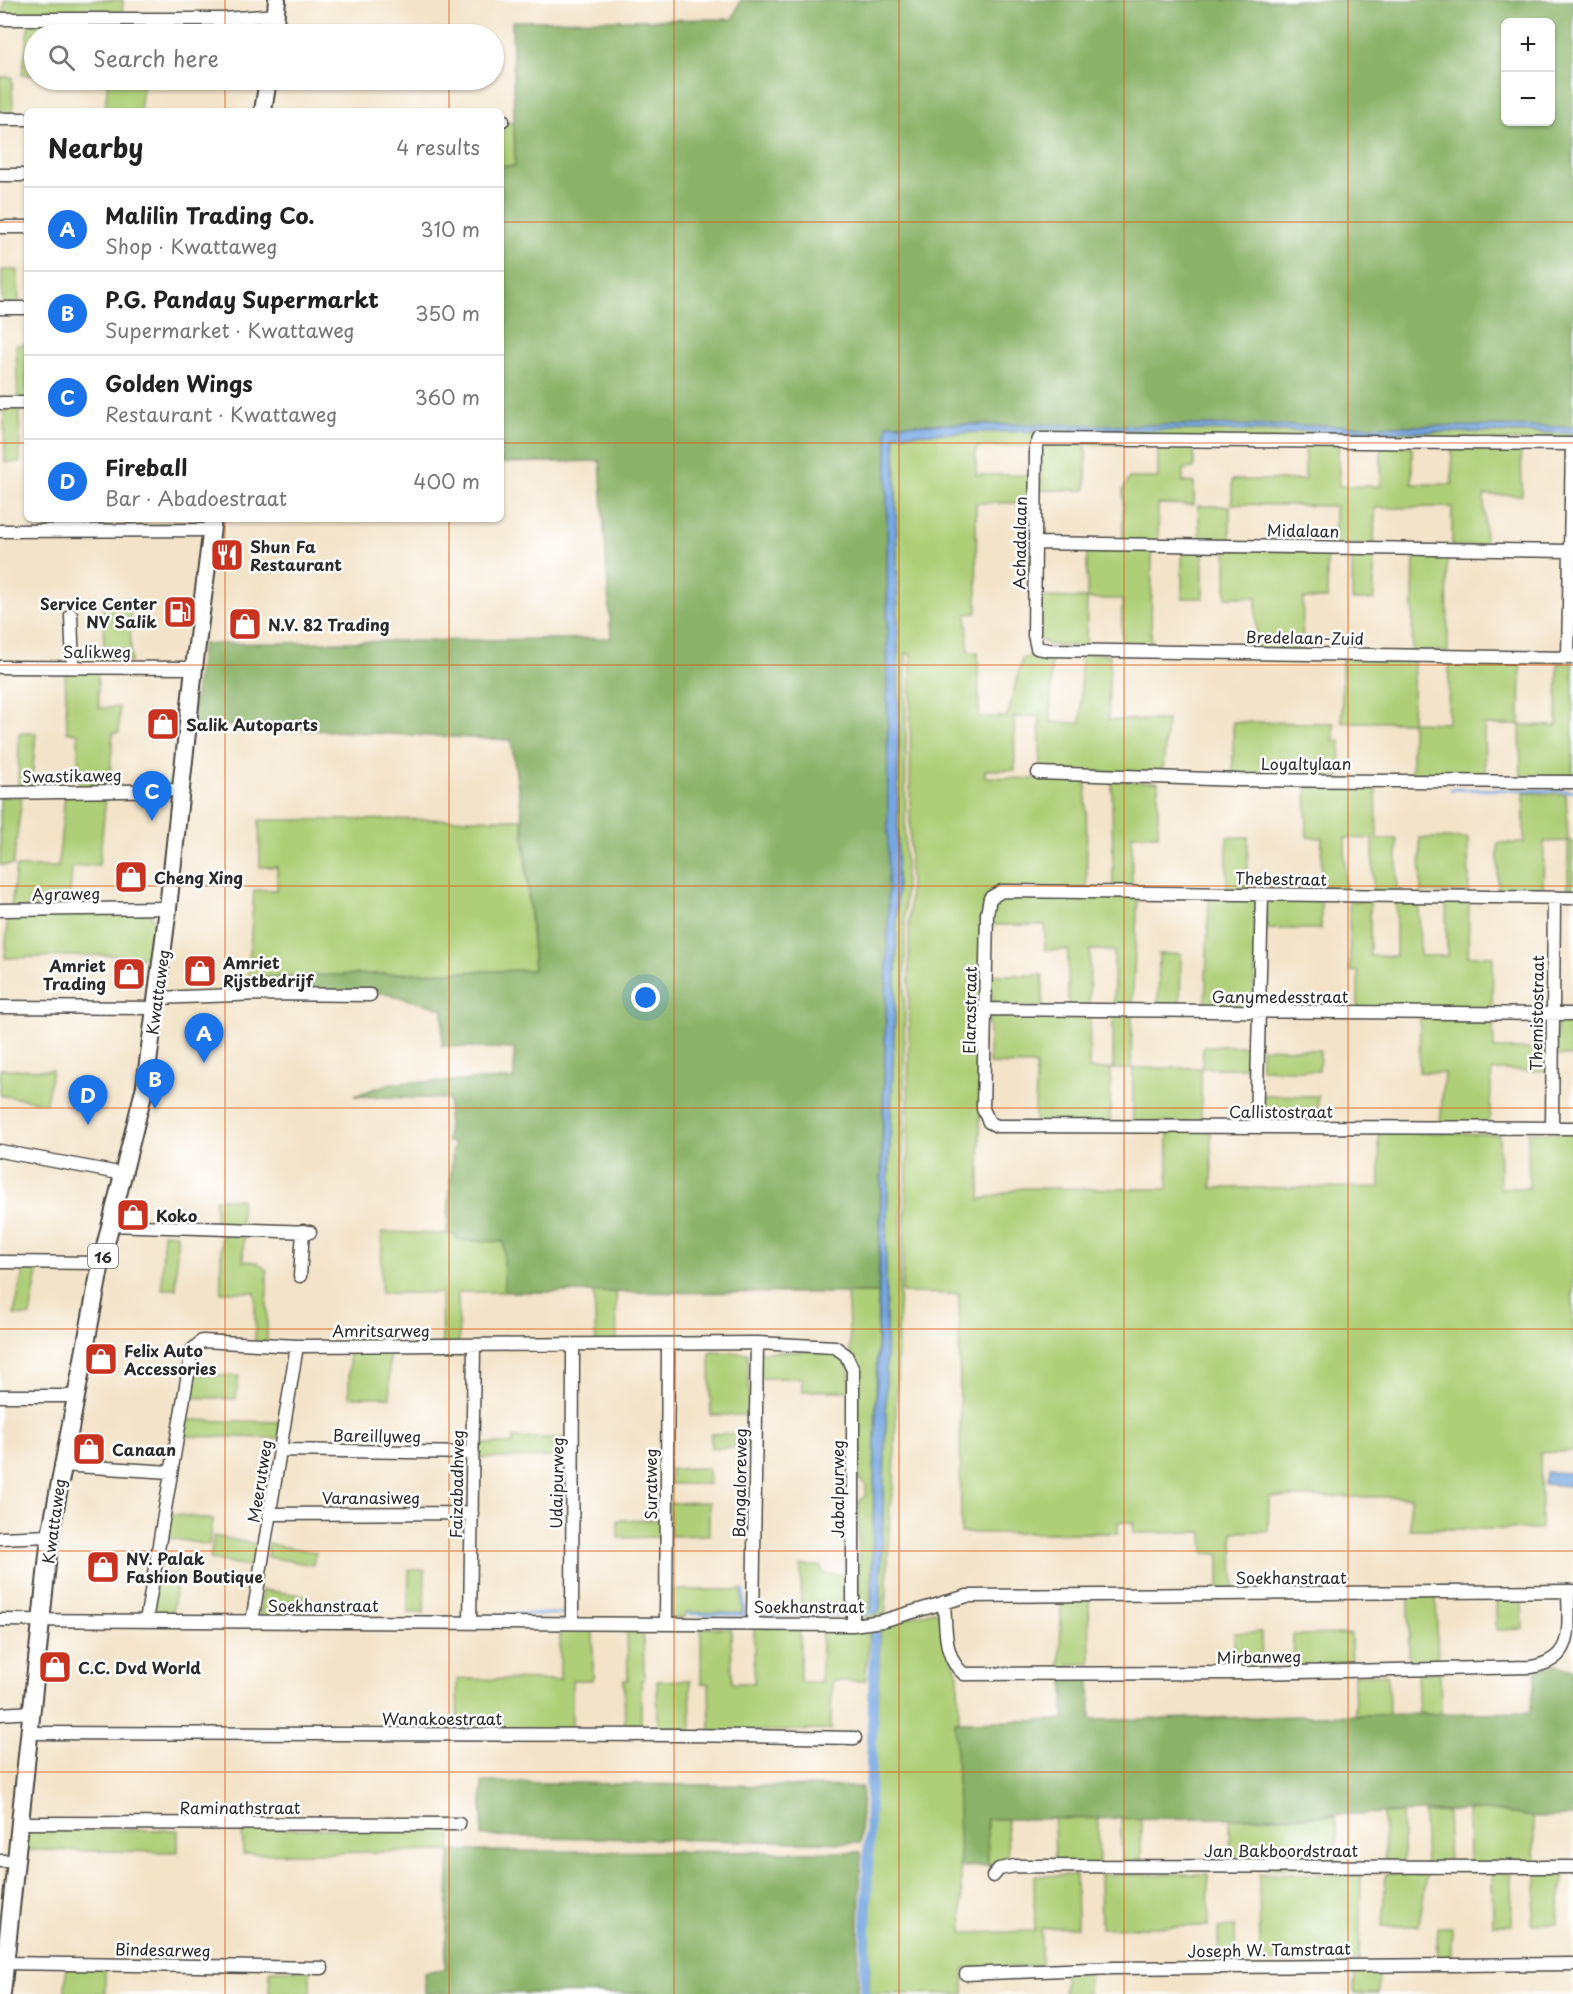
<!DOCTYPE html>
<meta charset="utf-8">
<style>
body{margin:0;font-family:"Playpen Sans",sans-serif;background:#f6f6f6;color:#222}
.controls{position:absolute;right:18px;top:18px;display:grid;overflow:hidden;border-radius:9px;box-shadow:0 2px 4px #0004}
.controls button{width:54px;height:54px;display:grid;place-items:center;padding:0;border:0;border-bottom:2px solid #e0e0e0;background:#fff;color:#222;font:30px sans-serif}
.you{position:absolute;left:646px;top:998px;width:21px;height:21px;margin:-15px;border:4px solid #fff;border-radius:50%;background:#1a73e8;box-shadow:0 0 0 9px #1a73e833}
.badge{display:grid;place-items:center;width:39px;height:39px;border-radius:50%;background:#1a73e8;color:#fff;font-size:20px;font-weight:700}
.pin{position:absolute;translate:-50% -50px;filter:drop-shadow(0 2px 3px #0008)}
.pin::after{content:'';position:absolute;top:32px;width:21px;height:18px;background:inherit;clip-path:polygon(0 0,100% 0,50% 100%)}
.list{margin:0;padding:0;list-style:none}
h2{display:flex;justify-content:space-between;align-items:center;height:78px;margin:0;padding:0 24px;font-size:26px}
h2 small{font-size:20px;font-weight:400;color:#767676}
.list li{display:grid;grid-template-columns:39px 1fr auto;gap:18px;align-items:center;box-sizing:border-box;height:84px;padding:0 24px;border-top:2px solid #e0e0e0}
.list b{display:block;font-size:22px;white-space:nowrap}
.list p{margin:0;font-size:20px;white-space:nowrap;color:#767676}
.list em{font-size:20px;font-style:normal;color:#767676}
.icon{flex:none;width:33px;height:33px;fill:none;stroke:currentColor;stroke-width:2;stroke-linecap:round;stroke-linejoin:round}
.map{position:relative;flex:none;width:1573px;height:1994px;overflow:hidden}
.search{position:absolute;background:#fff;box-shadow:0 2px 4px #0004;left:24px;top:24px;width:480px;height:66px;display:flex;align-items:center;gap:15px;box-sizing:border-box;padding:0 21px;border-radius:33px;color:#767676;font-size:22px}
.panel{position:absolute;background:#fff;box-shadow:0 2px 4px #0004;left:24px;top:108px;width:480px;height:414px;border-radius:9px}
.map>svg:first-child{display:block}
</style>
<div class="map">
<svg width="1573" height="1994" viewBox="0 0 1573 1994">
<rect width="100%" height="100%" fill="#fff"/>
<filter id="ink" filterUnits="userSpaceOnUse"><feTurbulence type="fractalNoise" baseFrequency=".0167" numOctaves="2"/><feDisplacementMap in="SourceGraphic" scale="12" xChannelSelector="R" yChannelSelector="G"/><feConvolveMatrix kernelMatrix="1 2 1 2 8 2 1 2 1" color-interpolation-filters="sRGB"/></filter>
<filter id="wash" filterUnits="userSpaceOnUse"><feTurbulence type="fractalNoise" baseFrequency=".008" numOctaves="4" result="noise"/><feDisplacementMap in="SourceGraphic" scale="24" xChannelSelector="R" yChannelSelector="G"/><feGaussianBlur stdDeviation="1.35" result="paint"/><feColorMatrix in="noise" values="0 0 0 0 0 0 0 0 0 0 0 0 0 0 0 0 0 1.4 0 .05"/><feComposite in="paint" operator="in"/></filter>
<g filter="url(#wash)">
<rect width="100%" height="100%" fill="#f3e3c8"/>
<path fill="#aecf77" stroke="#6c7d51" stroke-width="1.5" d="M5,0H123L122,16L3,15Z
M29,22H45L43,34H34V75H22Z
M63,23H95V34H63Z
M0,77H12L13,114H0Z
M108,80H144L140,111H105Z
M501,123H514L515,166H501Z
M2,270H18L19,305H2Z
M27,344V400H18L16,345Z
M4,406H19L20,462H5Z
M1037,429L1573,433V441L1338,439L976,447V475H1033V503H976L977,613L967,614L968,652H978L979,717H1007L1022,659L1039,653H1051V722L1081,723V654H1110L1108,720H1167L1163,772H1041L1039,716L1014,717L1015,770H985V777L1086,781L1087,888L988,894L980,1087V1200L1021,1188L1168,1189V1131H1211L1212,1188L1380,1187L1379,1132L1499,1134L1500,1188H1529L1528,1132L1573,1133V1451L1540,1453L1541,1529H1410V1497H1269L1268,1531L1233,1532L1234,1591L1219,1592V1554L1204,1553L1203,1532L1133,1533V1522H1118V1533H961L959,1294L902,1293L908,1148L911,654L906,653L904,1128L894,1483L890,1505L886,1610L884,1615L859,1619V1501L866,1495V1484L858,1479L847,1293H878L871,1611L874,1614L880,1611L886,1417V1248L896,982L899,712L895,434L1031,431Z
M1086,442V490H1040L1043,444Z
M1194,442V468L1183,469V482L1194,483V505L1158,504V541H1123V490L1129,478H1158V443Z
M1305,444H1338L1339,486H1381V446H1412V484H1452V448L1521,449L1522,495H1484L1485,546H1452V507L1375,508L1374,545L1335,544V506L1232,504V480H1305Z
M1198,506H1230V542L1200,540Z
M33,519H88L89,527L34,528Z
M1087,547L1152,548L1151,647L1122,646V599H1087L1086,646L1049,645L1038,639L1037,597L1087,598Z
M1182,548H1203V598H1182Z
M1226,549L1327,550V599H1303L1302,650H1256V597H1226Z
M1352,551H1374V600H1352Z
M1414,551H1447L1448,652H1412Z
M130,598L131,662L104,663L103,599Z
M1342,658L1414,659L1412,722L1448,723L1449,659L1521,660L1520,725L1557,726L1558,663H1573V779L1521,778L1520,725H1484L1485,777L1412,776V722H1342Z
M65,670L97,671L99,708L119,707V732L113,733L109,789H79L78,733L67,732Z
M1233,722L1334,723V741H1340L1341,777H1233Z
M19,733H36L31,790H18Z
M1112,781L1158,782V835H1132V890L1113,889Z
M1376,783L1377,839H1397V893H1373V839L1345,838V892H1321L1322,838L1307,837L1306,784Z
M1524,793L1566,794L1568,841H1573V895H1568V841L1544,842L1543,894H1498V843H1524Z
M65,795H106L99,865L72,867L69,907L11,908L16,867H58Z
M0,797H22L13,865H0Z
M522,819L534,970L248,977L254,890H277V867H260L259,820Z
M1227,837H1248V890H1227Z
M1420,838H1468L1469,893L1421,892Z
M998,896L1138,897L1132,1007H1114V951L1090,950L1089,1007H1068V950H1045V925H990V911Z
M1209,896L1254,897L1259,902L1253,1010L1205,1009Z
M1273,899L1321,900V929H1265L1267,904Z
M1349,901H1370V956H1396V901H1419L1420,956H1447L1446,901L1469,902L1468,956H1493L1492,1011H1358V972L1350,971Z
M8,913H150L155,922L150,958L109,955L5,958Z
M1159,954H1181L1180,1009L1158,1008Z
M989,975H1043V1008L993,1003Z
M1090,1013L1089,1069H1111L1110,1124L1035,1123L1036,1065L989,1064V1019L994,1014Z
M1113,1016H1132L1131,1069H1113Z
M1573,1017V1056H1554L1557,1023L1563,1018Z
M1420,1018H1493L1494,1049H1548V1071L1492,1070L1489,1126H1440L1444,1073L1419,1072Z
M1203,1046H1255V1068H1202Z
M1261,1048L1320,1050L1319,1071L1261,1069Z
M1133,1068H1201V1123H1133Z
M0,1069L52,1070L46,1103L0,1095Z
M1260,1095L1318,1096V1125L1264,1123Z
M215,1199H241V1230L215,1229Z
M382,1232L447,1234L456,1235L457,1240L505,1242L504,1292H458L459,1345H442L441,1293H381Z
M163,1233L177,1234L176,1289H162Z
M221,1235L244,1236L243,1261L257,1262L267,1270V1342H255V1292H221Z
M24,1266H39L30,1316L14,1315Z
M594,1292H616L617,1346L596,1347Z
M349,1350H389L390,1397H349Z
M831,1351C851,1359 849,1372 850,1391H802V1378H756L758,1352Z
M710,1352L748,1353L750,1415H711Z
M191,1374L239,1376L236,1399L186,1397Z
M182,1420L282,1422L279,1438L179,1436Z
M750,1433V1447L711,1448V1434Z
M513,1438H568V1457L475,1458V1444H513Z
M708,1468L709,1484H670V1469Z
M709,1502V1535L670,1536L669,1503Z
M167,1513L213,1520L209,1545L163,1537Z
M618,1520H662V1537L618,1538Z
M214,1536L262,1545L258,1568L210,1559Z
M269,1544L316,1552L313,1565L267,1557Z
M801,1566H820L825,1574H844L846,1614H801Z
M409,1570H425L424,1613H408Z
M158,1571L177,1575L172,1618L151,1616Z
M262,1590L308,1596L304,1617L260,1616Z
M669,1590H742V1613L686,1612L685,1618H670Z
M1496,1595H1522L1523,1629L1496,1630Z
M1436,1596L1438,1666L1409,1667V1597Z
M1061,1598L1089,1599L1090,1664H1070L1069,1671H1060Z
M934,1611L939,1613L958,1675L959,1722H955L963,1933L1035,1931L1034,1876L1076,1875L1077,1927L1041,1928V1966L964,1969V1994H869L873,1784L881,1624Z
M560,1626H593V1680H572V1731L458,1732L457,1679L560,1680Z
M627,1626H643L644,1680H641V1731H625L624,1680H628Z
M754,1627H800V1682H821L822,1628L870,1627L865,1681H832L831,1730L710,1732L709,1684L701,1683V1628H731L732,1683H754Z
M1261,1632L1262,1670L1235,1671L1234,1633Z
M1351,1634L1352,1667L1294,1668L1293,1635Z
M1440,1672L1441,1714H1419L1417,1673Z
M1388,1674L1389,1715H1355L1354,1675Z
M690,1680L691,1731L658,1732L657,1681Z
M1487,1810L1533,1817L1535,1866L1469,1867L1468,1811Z
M1447,1812L1449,1867H1426L1424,1813Z
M1402,1813L1404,1867L1385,1868L1383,1814Z
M1336,1816L1338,1868H1231L1230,1818Z
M1054,1818H1098L1099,1869L1055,1870Z
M1121,1818H1141V1868H1122Z
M986,1819H1007L1008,1866H988Z
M452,1828L450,1851L243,1854L242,1829Z
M30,1829L178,1830V1852L27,1850L24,1839L26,1830Z
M1511,1873L1512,1925H1493L1492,1874Z
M1538,1873H1564L1557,1923L1532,1924Z
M1208,1874L1209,1926L1101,1928L1100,1875Z
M1259,1874H1361L1359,1961H1260Z
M1386,1874H1427L1419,1926H1382Z
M1235,1927L1236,1961L1219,1962L1218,1928Z
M1437,1927H1452V1962H1438Z
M66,1968H105V1994H65Z
M1355,1968H1379L1378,1994H1354Z
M270,1970H310V1994H269Z
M1089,1972L1088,1994H1064L1065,1973Z"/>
<path fill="#8ab268" stroke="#5a6e4a" stroke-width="1.5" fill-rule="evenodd" d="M741,0H1573V427L887,424L888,929L878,1293L504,1292V1242L457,1240L456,1235L447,1234L453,1142H447L449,1099L354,1096L390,1083L514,1079V1049L442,1046L443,1009L385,993L248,991V977L534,970L525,835L511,740L191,724L202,644L611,638L600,461L501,463V166H515L512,21L732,19ZM1506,22H1550V122H1506Z
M1558,1665L1573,1670V1816L1533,1817L1487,1810L1230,1818L987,1819L988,1866L960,1867L955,1722L1064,1720V1677L1090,1676L1091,1720L1530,1712L1537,1669Z
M482,1782L862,1787L860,1843L482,1836Z
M450,1851L861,1852L857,1994L425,1993L424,1972L445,1969Z"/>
<path fill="#77a7e1" stroke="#516986" stroke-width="1.5" d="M887,424L1573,427V433L1037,429L1032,431L895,434L899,712L896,982L886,1248V1417L880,1611L874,1614L871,1611L888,929Z
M1547,1472L1573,1473V1486L1544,1484Z"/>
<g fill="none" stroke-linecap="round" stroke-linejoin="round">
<path stroke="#77a7e1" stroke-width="3" d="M1451,789L1573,791
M846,1574L847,1605
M511,1614H565L564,1570
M689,1614L744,1615V1591
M857,1615L873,1612
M761,1616L847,1615V1612"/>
<path stroke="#77a7e1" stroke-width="10" d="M864,1994L875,1635"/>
</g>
</g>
<g filter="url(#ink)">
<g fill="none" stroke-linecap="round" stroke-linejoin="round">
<g stroke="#494743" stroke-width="15">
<path id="minor" d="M0,19H224L276,15
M0,119H27
M501,120H503
M0,175H27
M0,227H27
M0,308H27
M0,403H27
M1573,444L1039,439L1036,447L1034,635L1037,648L1049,650L1573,658
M0,531L212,530
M1035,543L1570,551
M71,615L73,667
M1568,658L1572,444
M0,667L194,668
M1038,773L1239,780L1573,782
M0,793L180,790
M1573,898L1002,891L990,898L987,914L983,1109L989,1122L997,1126L1573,1128
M0,910L168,908
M157,998L261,994L370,995
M0,1007L156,1008
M987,1009L1573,1014
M1256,1127L1262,894
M1552,1128L1554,898
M0,1151L124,1174
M110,1225L310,1232
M0,1262L101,1263
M300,1276L303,1231
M0,1396H76
M281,1450L473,1453
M61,1465L170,1472
M270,1514L472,1513
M0,1538L50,1536
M944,1602C946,1627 943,1658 964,1674L1248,1673L1531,1667C1573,1660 1569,1633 1568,1591
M0,1620L853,1625L882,1621L967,1596L1573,1591
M146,1621L192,1350L202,1341L297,1346L757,1343L835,1347L846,1355L853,1370V1625
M252,1622L297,1346
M470,1622L474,1346
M572,1622L573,1345
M666,1623L668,1345
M753,1623L757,1343
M0,1714L32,1712
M29,1733L685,1735L855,1738
M20,1823L459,1824
M0,1861H15
M993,1876L999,1869L1015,1866L1573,1867
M4,1963L322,1968
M966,1974L1114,1968L1573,1964"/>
</g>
<g stroke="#494743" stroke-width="20">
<path id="major" d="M274,34L277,0
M263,111L268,80
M2,1994L50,1536L101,1263L145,1086L168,908L194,668L213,519"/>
</g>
<use href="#minor" stroke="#fff" stroke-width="12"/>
<use href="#major" stroke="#fff" stroke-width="16"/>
</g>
</g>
<path fill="none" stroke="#df570e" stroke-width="1.5" stroke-opacity="0.55" d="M225,0V34M449,0V34M674,0V1994M899,0V1994M1124,0V1994M1348,0V1994M225,80V111M449,80V111M0,222H27M501,222H1573M0,443H27M501,443H1573M225,519V1994M449,519V1994M0,665H1573M0,886H1573M0,1108H1573M0,1329H1573M0,1551H1573M0,1772H1573"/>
<defs>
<g id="restaurant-square" transform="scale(1.725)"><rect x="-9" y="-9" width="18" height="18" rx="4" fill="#c8321e" stroke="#fff"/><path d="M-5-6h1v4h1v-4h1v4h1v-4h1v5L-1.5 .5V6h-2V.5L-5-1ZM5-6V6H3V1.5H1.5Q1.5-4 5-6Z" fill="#fff"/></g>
<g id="fuel-square" transform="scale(1.725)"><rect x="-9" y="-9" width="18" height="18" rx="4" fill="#c8321e" stroke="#fff"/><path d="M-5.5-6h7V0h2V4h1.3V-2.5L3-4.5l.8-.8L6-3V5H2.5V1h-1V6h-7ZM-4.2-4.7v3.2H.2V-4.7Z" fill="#fff"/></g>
<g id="shop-square" transform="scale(1.725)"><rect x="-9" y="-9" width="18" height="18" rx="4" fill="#c8321e" stroke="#fff"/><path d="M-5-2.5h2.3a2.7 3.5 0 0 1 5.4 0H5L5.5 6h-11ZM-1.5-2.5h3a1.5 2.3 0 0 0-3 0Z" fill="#fff"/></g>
</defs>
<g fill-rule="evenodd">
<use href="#restaurant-square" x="227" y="555"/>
<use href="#fuel-square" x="180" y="612"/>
<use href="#shop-square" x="245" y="624"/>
<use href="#shop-square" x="163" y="724"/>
<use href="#shop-square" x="131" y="877"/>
<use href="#shop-square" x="200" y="971"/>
<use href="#shop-square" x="129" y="974"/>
<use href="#shop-square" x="133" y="1215"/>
<use href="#shop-square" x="101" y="1359"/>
<use href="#shop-square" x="89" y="1449"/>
<use href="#shop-square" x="103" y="1567"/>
<use href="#shop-square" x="55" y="1667"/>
</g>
<g text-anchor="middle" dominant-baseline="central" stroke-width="5" stroke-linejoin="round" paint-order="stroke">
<rect fill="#fff" stroke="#6b6b6b" stroke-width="1.5" x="88" y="1244" width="30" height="24" rx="4.5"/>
<g font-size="15" font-weight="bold" fill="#2b2b2b">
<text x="103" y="1256">16</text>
</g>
<g font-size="16" fill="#2b2b2b" stroke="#fff">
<text transform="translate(1303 530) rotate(1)">Midalaan</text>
<text transform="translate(1019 543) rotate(-89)">Achadalaan</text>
<text transform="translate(1305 637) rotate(1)">Bredelaan-Zuid</text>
<text x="97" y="651">Salikweg</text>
<text x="1306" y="763">Loyaltylaan</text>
<text transform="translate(72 775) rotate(-1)">Swastikaweg</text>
<text transform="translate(1281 878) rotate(1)">Thebestraat</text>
<text transform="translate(66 893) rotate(-1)">Agraweg</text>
<text transform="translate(157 992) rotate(-82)">Kwattaweg</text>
<text x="1280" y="996">Ganymedesstraat</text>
<text transform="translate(969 1010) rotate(-89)">Elarastraat</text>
<text transform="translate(1536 1013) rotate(-89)">Themistostraat</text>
<text x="1281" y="1111">Callistostraat</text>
<text x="381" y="1330">Amritsarweg</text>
<text transform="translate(377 1435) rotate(1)">Bareillyweg</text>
<text transform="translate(259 1481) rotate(-81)">Meerutweg</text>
<text transform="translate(556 1483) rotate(-89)">Udaipurweg</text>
<text transform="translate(739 1483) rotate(-89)">Bangaloreweg</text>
<text transform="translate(456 1484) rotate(-89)">Faizabadhweg</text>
<text transform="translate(650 1484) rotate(-90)">Suratweg</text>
<text transform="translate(837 1489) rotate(-90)">Jabalpurweg</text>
<text x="371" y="1497">Varanasiweg</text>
<text transform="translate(53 1521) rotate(-82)">Kwattaweg</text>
<text x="1291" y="1577">Soekhanstraat</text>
<text x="323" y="1605">Soekhanstraat</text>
<text x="809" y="1606">Soekhanstraat</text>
<text transform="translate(1259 1656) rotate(-1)">Mirbanweg</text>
<text x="442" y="1718">Wanakoestraat</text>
<text x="240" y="1807">Raminathstraat</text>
<text x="1281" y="1850">Jan Bakboordstraat</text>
<text transform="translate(163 1949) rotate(1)">Bindesarweg</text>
<text transform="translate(1269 1949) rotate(-1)">Joseph W. Tamstraat</text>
</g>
<g font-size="16" font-weight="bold" fill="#2b2b2b" stroke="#fff" text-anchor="start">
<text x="250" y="546">Shun Fa<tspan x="250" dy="18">Restaurant</tspan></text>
<text x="157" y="603" text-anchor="end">Service Center<tspan x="157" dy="18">NV Salik</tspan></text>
<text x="268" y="624">N.V. 82 Trading</text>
<text x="186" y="724">Salik Autoparts</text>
<text x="154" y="877">Cheng Xing</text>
<text x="223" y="962">Amriet<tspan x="223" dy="18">Rijstbedrijf</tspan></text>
<text x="106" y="965" text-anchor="end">Amriet<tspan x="106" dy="18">Trading</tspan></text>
<text x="156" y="1215">Koko</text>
<text x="124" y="1350">Felix Auto<tspan x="124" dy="18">Accessories</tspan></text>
<text x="112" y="1449">Canaan</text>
<text x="126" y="1558">NV. Palak<tspan x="126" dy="18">Fashion Boutique</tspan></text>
<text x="78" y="1667">C.C. Dvd World</text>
</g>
</g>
</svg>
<div class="controls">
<button>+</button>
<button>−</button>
</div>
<div class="you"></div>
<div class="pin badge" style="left:204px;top:1063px">A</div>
<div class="pin badge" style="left:155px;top:1109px">B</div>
<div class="pin badge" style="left:152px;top:821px">C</div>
<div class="pin badge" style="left:88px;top:1125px">D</div>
<div class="search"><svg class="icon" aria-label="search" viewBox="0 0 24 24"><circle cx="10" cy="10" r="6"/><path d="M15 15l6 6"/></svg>Search here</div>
<section class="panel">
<h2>Nearby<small>4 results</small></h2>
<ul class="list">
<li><span class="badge">A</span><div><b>Malilin Trading Co.</b><p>Shop · Kwattaweg</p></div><em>310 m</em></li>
<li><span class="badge">B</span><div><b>P.G. Panday Supermarkt</b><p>Supermarket · Kwattaweg</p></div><em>350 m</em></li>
<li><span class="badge">C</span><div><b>Golden Wings</b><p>Restaurant · Kwattaweg</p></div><em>360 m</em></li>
<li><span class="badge">D</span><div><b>Fireball</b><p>Bar · Abadoestraat</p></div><em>400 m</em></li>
</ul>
</section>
</div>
